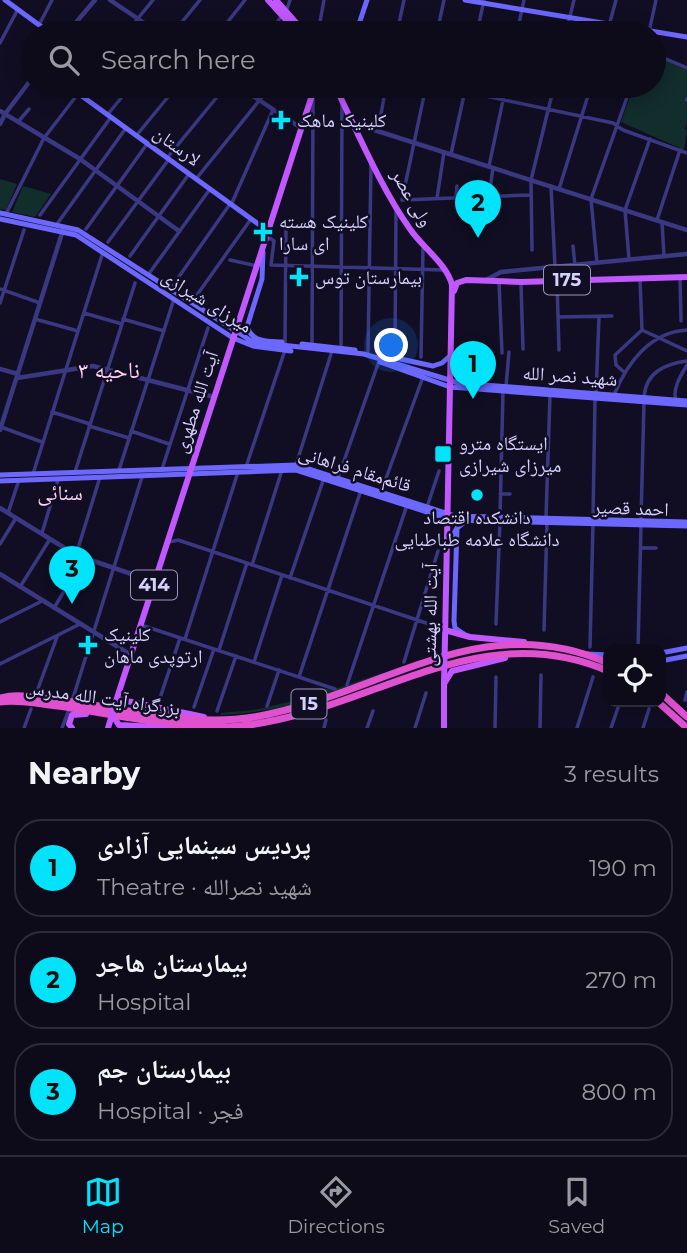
<!DOCTYPE html>
<meta charset="utf-8">
<style>
body{margin:0;font-family:Montserrat,"Noto Naskh Arabic",sans-serif;background:#161323;color:#f1f3f6}
.controls{position:absolute;right:21px;bottom:21px;display:grid;overflow:hidden;border-radius:14px;box-shadow:0 4px 18px #0003}
.controls button{width:63px;height:63px;display:grid;place-items:center;padding:0;border:0;border-bottom:2px solid #2d2b39;background:#0d0a1a;color:#f1f3f6;font:35px sans-serif}
.you{position:absolute;left:392px;top:346px;width:24px;height:24px;margin:-18px;border:5px solid #fff;border-radius:50%;background:#1a73e8;box-shadow:0 0 0 10px #1a73e833}
.badge{display:grid;place-items:center;width:46px;height:46px;border-radius:50%;background:#00e3fb;color:#111;font-size:23px;font-weight:700}
.pin{position:absolute;translate:-50% -58px;filter:drop-shadow(0 2px 4px #0008)}
.pin::after{content:'';position:absolute;top:37px;width:24px;height:21px;background:inherit;clip-path:polygon(0 0,100% 0,50% 100%)}
.list{margin:0;padding:0;list-style:none}
h2{display:flex;justify-content:space-between;align-items:center;height:91px;margin:0;padding:0 28px;font-size:30px}
h2 small{font-size:23px;font-weight:400;color:#9a9aa2}
.list li{display:grid;grid-template-columns:46px 1fr auto;gap:21px;align-items:center;box-sizing:border-box;height:98px;margin:0 14px 14px;padding:0 14px;border:2px solid #2d2b39;border-radius:28px}
.list b{display:block;font-size:26px;white-space:nowrap}
.list p{margin:0;font-size:23px;white-space:nowrap;color:#9a9aa2}
.list em{font-size:23px;font-style:normal;color:#9a9aa2}
.icon{flex:none;width:38px;height:38px;fill:none;stroke:currentColor;stroke-width:2;stroke-linecap:round;stroke-linejoin:round}
.map{position:relative;flex:none;width:687px;height:728px;overflow:hidden}
.search{position:absolute;background:#0d0a1a;box-shadow:0 4px 18px #0003;left:21px;right:21px;top:21px;height:77px;display:flex;align-items:center;gap:18px;box-sizing:border-box;padding:0 24px;border-radius:38px;color:#9a9aa2;font-size:26px}
.sheet{height:427px;background:#0d0a1a}
nav{display:flex;justify-content:space-around;align-items:center;box-sizing:border-box;height:98px;border-top:2px solid #2d2b39;background:#0d0a1a;font-size:19px;color:#9a9aa2}
nav a{display:grid;justify-items:center;gap:4px}
nav .on{color:#00e3fb}
.map>svg:first-child{display:block}
</style>
<div class="map">
<svg width="687" height="728" viewBox="0 0 687 728">
<rect width="100%" height="100%" fill="#110e23"/>
<path fill="#112d2c" d="M654,55L687,70V123L685,129L687,130L684,150L621,122L634,86H654Z
M0,179L17,184L6,210L0,209Z
M23,186L51,194L35,217L12,212Z
M382,673L385,674C329,696 281,712 221,715V713L254,710L293,701L297,691L310,696L319,692L321,688L332,690Z"/>
<g fill="none" stroke-linecap="round" stroke-linejoin="round">
<path stroke="#3b3883" stroke-width="2.5" d="M686,100L687,98"/>
<path stroke="#3b3883" stroke-width="3.5" d="M286,12L290,0
M39,25L52,0
M649,32L656,0
M126,33L153,0
M173,33L200,0
M219,33L245,0
M268,33L282,16
M318,33L324,0
M397,33L404,0
M437,33L444,0
M477,33L484,0
M517,33L524,0
M566,33L574,0
M607,33L616,0
M0,43L18,9
M654,54L687,68
M426,86L402,200L530,195
M439,86L613,123L623,130L687,153
M108,114L131,86
M18,122L29,109
M378,131L386,86
M136,136L177,86
M451,154L466,86
M167,158L226,86
M489,166L506,86
M196,179L271,86
M551,186L555,267
M559,189L591,86
M489,196L493,168
M437,198L444,152
M456,198L457,186
M231,205L273,110
M6,214L44,138L84,86
M40,215L111,117
M657,220L680,150
M662,222L664,256
M57,224L126,128
M86,229L147,144
M267,240L270,238L274,241L271,265L444,270
M108,242L169,159
M573,246L575,266
M532,250L531,180L554,86
M130,256L189,174
M629,259L625,210L650,139
M230,260L257,266
M597,263L591,199L631,86
M148,275L210,189
M680,277L681,321
M499,282L502,353
M557,282L559,350
M521,284L523,349
M171,288L230,204
M0,289L40,303
M192,302L251,219
M0,303L24,230
M84,313L122,324
M558,317L612,316
M35,319L78,331
M123,319L164,331
M642,330L687,351
M285,343L286,223
M312,345L313,99
M341,348L342,105
M368,352L371,163
M392,356L395,350L396,211
M421,357L423,247
M624,372L616,365L615,355L642,330L640,279
M506,387L509,352
M596,394L599,317
M614,395C627,363 650,332 687,330
M644,397C646,372 665,364 687,361
M676,400C672,389 681,375 687,365
M52,412L90,424
M89,426L129,438
M1,427L42,442
M131,431L169,444
M296,465L331,354
M246,467L285,350
M162,469L208,328
M119,470L174,299
M75,472L135,283
M33,474L103,252
M338,478L379,361
M381,492L423,377
M500,494H510
M427,507L439,471
M8,513L19,480
M500,517L503,391
M546,518L550,395
M593,519L595,399
M641,520L644,402
M42,533L58,480
M169,542L178,540L196,546L444,629
M0,544L16,518
M641,548H656
M76,555L100,477
M252,565L282,470
M290,578L324,478
M20,587L50,539
M54,608L84,558
M0,622L42,601
M496,624L500,521
M141,625L335,689
M544,630L547,522
M185,639L238,472
M590,647L593,523
M638,649L641,525
M219,650L247,563
M254,662L282,575
M404,662L438,551
M0,664L80,624
M661,671L664,660
M299,677L361,490
M347,685L407,505
M687,692L685,700H687
M36,694L57,637
M73,698L142,477
M160,698L180,638
M267,706L279,670
M194,707L214,649
M217,711L236,656
M24,728L31,709
M62,728L68,712
M324,728L326,720
M367,728L373,711
M415,728L426,693
M495,728L496,677
M540,728L541,675
M577,728L593,677
M611,728L620,702
M643,728L649,709"/>
<path stroke="#3b3883" stroke-width="4.5" d="M110,0L159,33
M67,33L95,0
M238,86L301,128
M0,111L80,159L179,231
M0,124L5,114L33,77
M368,128L687,230
M484,281L501,272L687,254
M0,369L18,374
M17,378L93,366L214,397
M0,430L63,230
M0,508L76,555L155,582
M0,574L131,655"/>
<path stroke="#6b67ff" stroke-width="5" d="M5,0L50,33
M465,0L687,37
M356,33L367,0
M68,86L268,231
M0,213L78,230L253,342L364,354L459,383L687,401
M0,219L76,235L233,338L253,346L291,351
M263,252L262,279L247,327C253,343 268,341 282,342
M302,344L355,350
M382,355L433,366L442,363L451,355
M380,362L450,387L687,405
M0,475L296,465L455,516L687,522
M0,481L296,470L452,520L687,526
M457,528L454,621L455,628L464,634
M447,546L457,528L466,521
M661,653L687,648
M587,654L608,655
M661,661L687,656"/>
<path stroke="#c057ff" stroke-width="6" d="M268,0L298,33
M276,0L305,33
M327,86L338,94
M335,86C357,131 381,188 410,229C422,247 447,264 452,285L445,639
M454,291L457,283L466,280L521,282L687,277
M445,630L470,637L524,642
M117,699L204,717
M116,701L315,86
M115,719L119,725L174,728
M72,728L69,724L72,715L86,714
M108,728L111,718
M444,728V684L452,671L505,658"/>
<path stroke="#e051d0" stroke-width="7" d="M661,693L687,717
M0,698C19,693 39,698 58,700C122,707 189,728 254,717C378,696 480,606 608,663
M0,702C19,699 39,704 58,706C114,714 170,728 227,727C361,720 472,612 608,671
M658,702L687,728"/>
<path stroke="#c057ff" stroke-width="6" d="M444,684L445,639
M111,718L116,701"/>
</g>
<g fill="#00e3fb" stroke="#110e23" stroke-width="2.5">
<path d="M277.5 109.5h7v7h7v7h-7v7h-7v-7h-7v-7h7z"/>
<path d="M259.5 221.5h7v7h7v7h-7v7h-7v-7h-7v-7h7z"/>
<path d="M295.5 266.5h7v7h7v7h-7v7h-7v-7h-7v-7h7z"/>
<rect x="434" y="445" width="18" height="18" rx="3.5"/>
<circle cx="477" cy="495" r="7"/>
<path d="M84.5 634.5h7v7h7v7h-7v7h-7v-7h-7v-7h7z"/>
</g>
<g text-anchor="middle" dominant-baseline="central" stroke-width="5" stroke-linejoin="round" paint-order="stroke">
<g fill="#110e23" stroke="#9b96bd" stroke-width="2">
<rect x="544" y="265.5" width="46" height="29" rx="5"/>
<rect x="131" y="570.5" width="46" height="29" rx="5"/>
<rect x="291.5" y="689.5" width="35" height="29" rx="5"/>
</g>
<g font-size="18" font-weight="bold" fill="#d6d0ff">
<text x="567" y="280">175</text>
<text x="154" y="585">414</text>
<text x="309" y="704">15</text>
</g>
<g font-size="19" fill="#d6d0ff" stroke="#110e23" text-anchor="start">
<text x="297" y="120">کلینیک ماهک</text>
<text x="279" y="221">کلینیک هسته<tspan x="279" dy="22">ای سارا</tspan></text>
<text x="315" y="277">بیمارستان توس</text>
<text x="459" y="443">ایستگاه مترو<tspan x="459" dy="22">میرزای شیرازی</tspan></text>
<text x="477" y="517" text-anchor="middle">دانشکده اقتصاد<tspan x="477" dy="22">دانشگاه علامه طباطبایی</tspan></text>
<text x="104" y="634">کلینیک<tspan x="104" dy="22">ارتوپدی ماهان</tspan></text>
</g>
<g font-size="19" fill="#d6d0ff" stroke="#110e23">
<text transform="translate(177 146) rotate(36)">لارستان</text>
<text transform="translate(412 198) rotate(60)">ولی عصر</text>
<text transform="translate(207 301) rotate(32)">میرزای شیرازی</text>
<text transform="translate(570 376) rotate(4)">شهید نصر الله</text>
<text transform="translate(196 402) rotate(-72)">آیت الله مطهری</text>
<text transform="translate(355 469) rotate(17)">قائم‌مقام فراهانی</text>
<text transform="translate(631 508) rotate(2)">احمد قصیر</text>
<text transform="translate(430 615) rotate(-89)">آیت الله بهشتی</text>
<text transform="translate(103 698) rotate(8)">بزرگراه آیت الله مدرس</text>
</g>
<g font-size="21" fill="#ffd2ef" stroke="#110e23">
<text x="60" y="492">سنائی</text>
</g>
<g font-size="23" fill="#ffd2ef" stroke="#110e23">
<text x="109" y="370">ناحیه ۳</text>
</g>
</g>
</svg>
<div class="controls">
<button><svg class="icon" aria-label="locate" viewBox="0 0 24 24"><circle cx="12" cy="12" r="6"/><path d="M12 2v4M12 18v4M2 12h4M18 12h4"/></svg></button>
</div>
<div class="you"></div>
<div class="pin badge" style="left:473px;top:399px">1</div>
<div class="pin badge" style="left:478px;top:238px">2</div>
<div class="pin badge" style="left:72px;top:604px">3</div>
<div class="search"><svg class="icon" aria-label="search" viewBox="0 0 24 24"><circle cx="10" cy="10" r="6"/><path d="M15 15l6 6"/></svg>Search here</div>
</div>
<section class="sheet">
<h2>Nearby<small>3 results</small></h2>
<ul class="list">
<li><span class="badge">1</span><div><b>پردیس سینمایی آزادی</b><p>Theatre · شهید نصرالله</p></div><em>190 m</em></li>
<li><span class="badge">2</span><div><b>بیمارستان هاجر</b><p>Hospital</p></div><em>270 m</em></li>
<li><span class="badge">3</span><div><b>بیمارستان جم</b><p>Hospital · فجر</p></div><em>800 m</em></li>
</ul>
</section>
<nav>
<a class="on"><svg class="icon" aria-label="map" viewBox="0 0 24 24"><path d="M3 6l6-2 6 2 6-2v14l-6 2-6-2-6 2zM9 4v14M15 6v14"/></svg>Map</a>
<a><svg class="icon" aria-label="directions" viewBox="0 0 24 24"><path d="M12 3l9 9-9 9-9-9zM9 14v-3h6M13 9l2 2-2 2"/></svg>Directions</a>
<a><svg class="icon" aria-label="saved" viewBox="0 0 24 24"><path d="M7 4h10v16l-5-4-5 4z"/></svg>Saved</a>
</nav>
